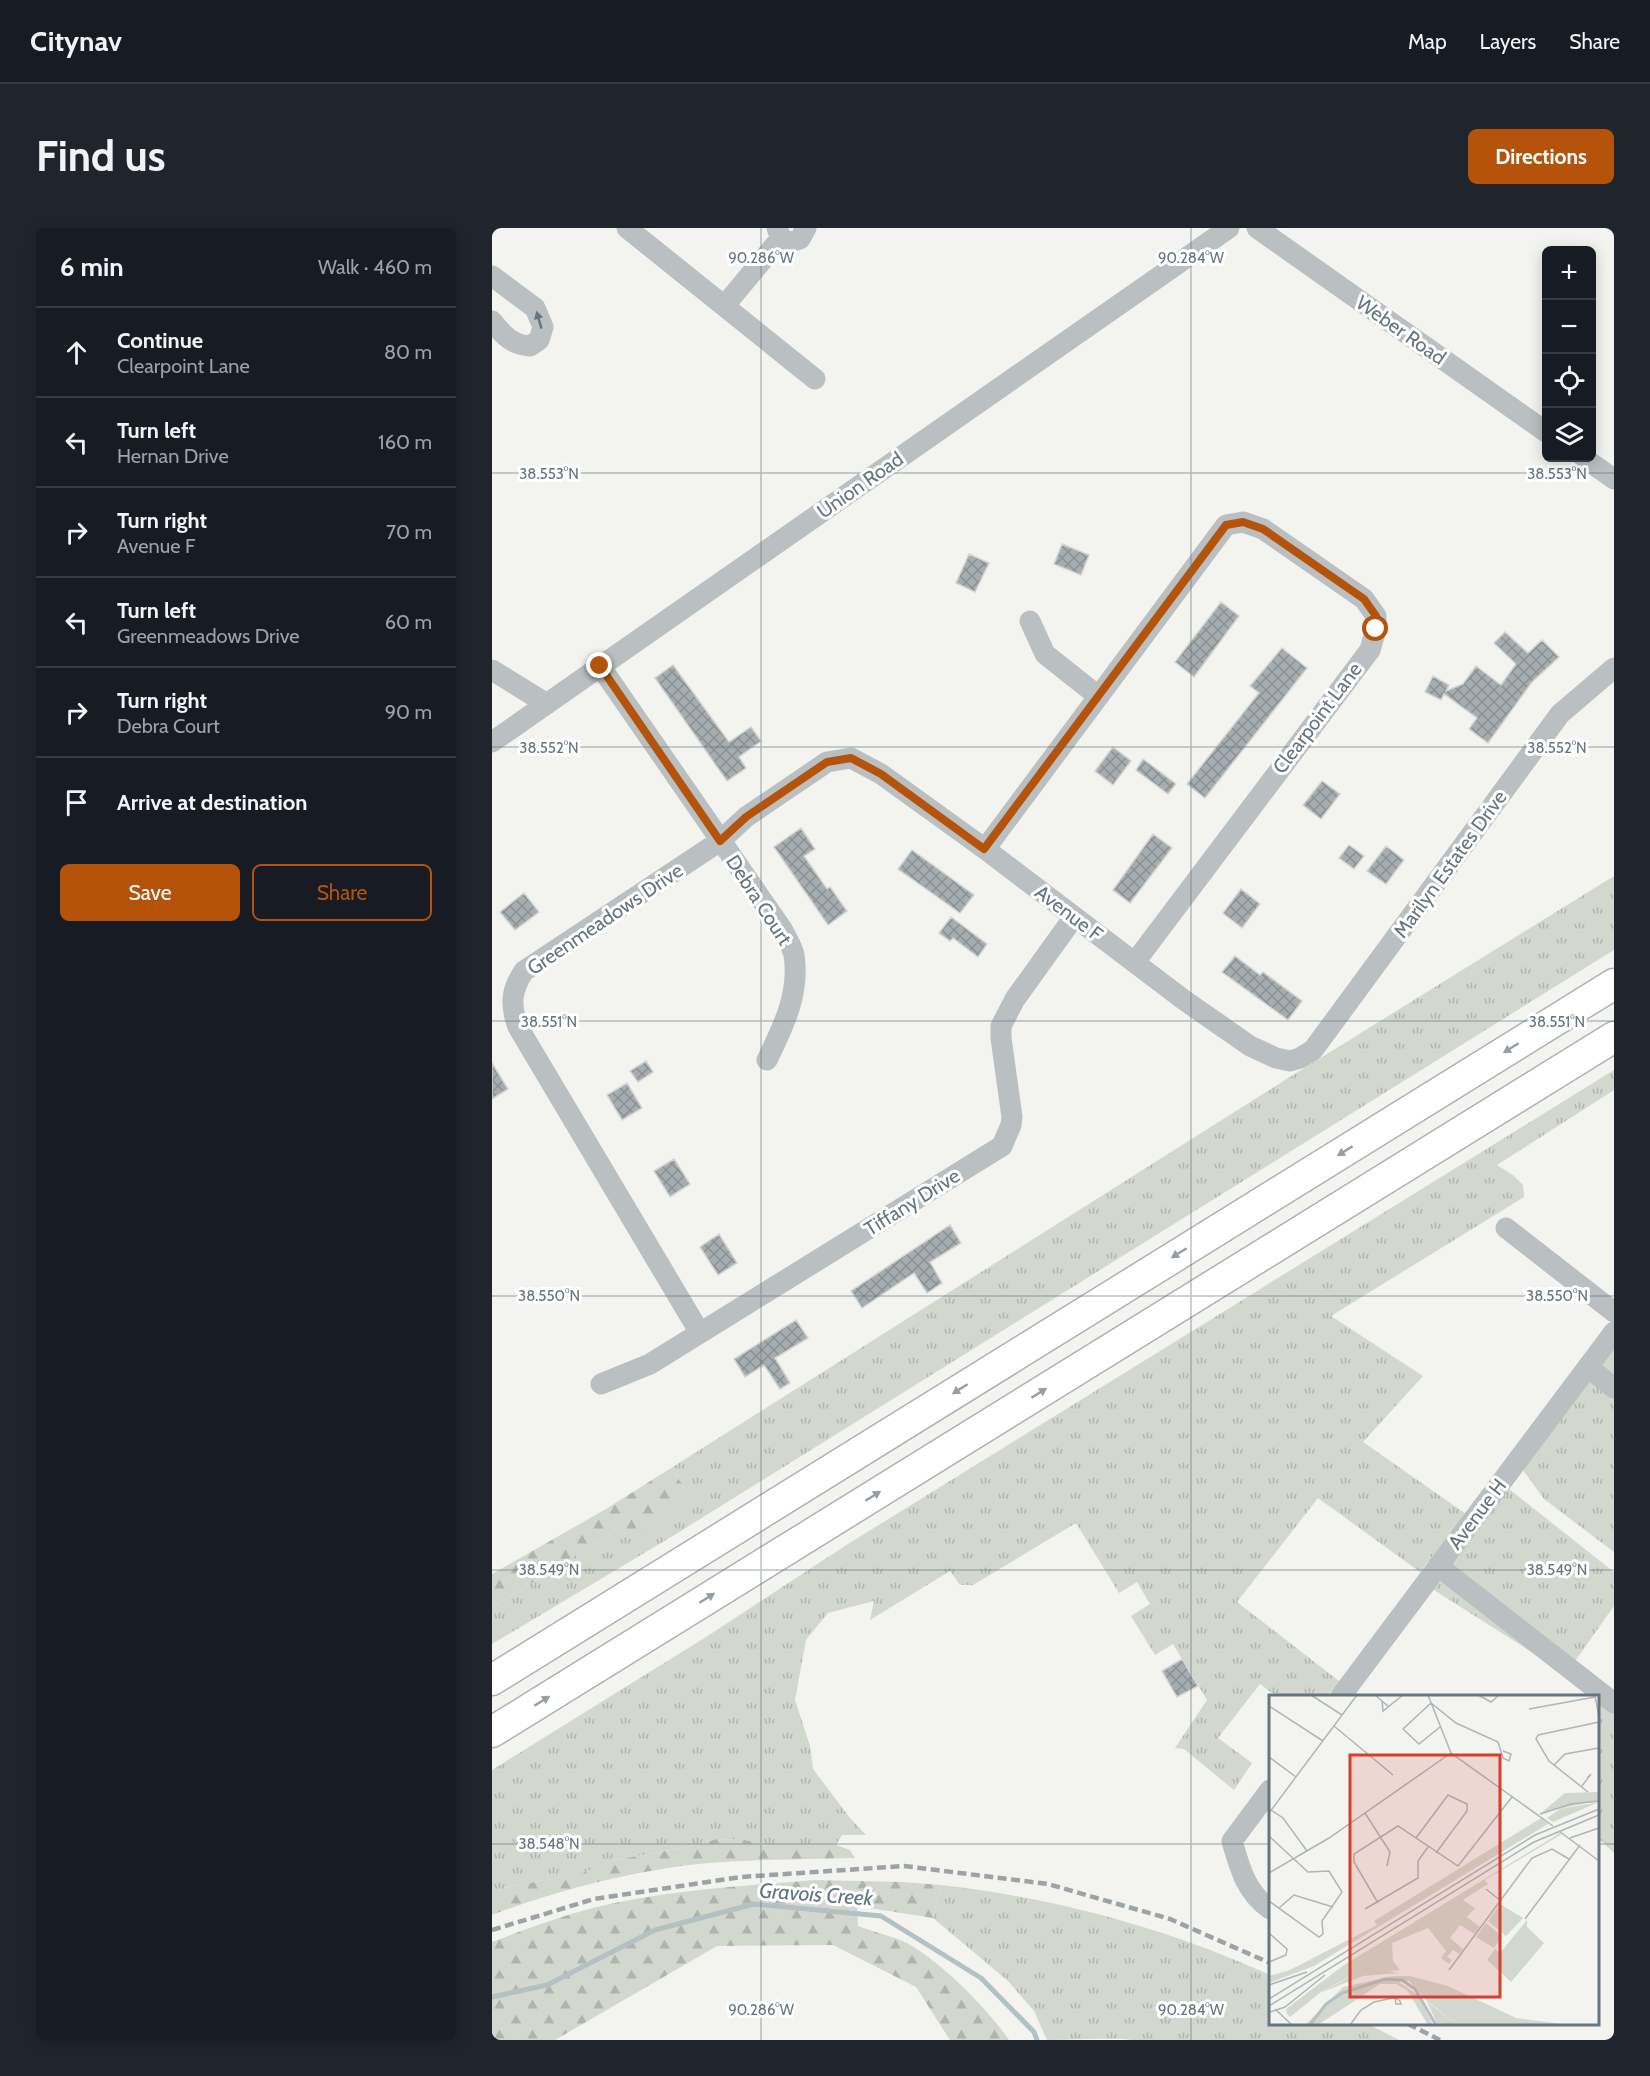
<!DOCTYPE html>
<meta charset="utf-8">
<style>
body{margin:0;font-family:Cabin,sans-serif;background:#20242c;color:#f1f3f6}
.controls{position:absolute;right:18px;top:18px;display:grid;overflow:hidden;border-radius:9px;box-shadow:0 3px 15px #0003}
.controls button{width:54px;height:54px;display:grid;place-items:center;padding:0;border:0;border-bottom:2px solid #363941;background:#171b24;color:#f1f3f6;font:30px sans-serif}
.stop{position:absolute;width:18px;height:18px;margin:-14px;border:4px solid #b45309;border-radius:50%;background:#fff}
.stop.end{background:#b45309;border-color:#fff;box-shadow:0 2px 6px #0008}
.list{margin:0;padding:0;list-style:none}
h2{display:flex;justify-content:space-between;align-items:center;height:78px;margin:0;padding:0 24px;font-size:26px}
h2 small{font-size:20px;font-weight:400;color:#9ea1a6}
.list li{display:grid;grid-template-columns:39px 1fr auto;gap:18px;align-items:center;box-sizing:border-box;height:90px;padding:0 24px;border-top:2px solid #363941}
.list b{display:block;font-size:22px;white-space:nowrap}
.list p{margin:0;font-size:20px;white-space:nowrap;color:#9ea1a6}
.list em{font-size:20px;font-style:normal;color:#9ea1a6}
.actions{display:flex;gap:12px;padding:18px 24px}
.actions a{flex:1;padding:14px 0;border:2px solid #b45309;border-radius:9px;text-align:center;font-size:21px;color:#b45309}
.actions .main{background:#b45309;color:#fff}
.icon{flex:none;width:33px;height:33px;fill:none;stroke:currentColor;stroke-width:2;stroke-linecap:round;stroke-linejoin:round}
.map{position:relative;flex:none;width:1122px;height:1812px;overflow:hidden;border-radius:9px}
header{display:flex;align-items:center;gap:36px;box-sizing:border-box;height:84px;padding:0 30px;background:#171b24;border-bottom:2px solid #363941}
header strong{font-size:28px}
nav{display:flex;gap:33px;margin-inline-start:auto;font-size:21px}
.intro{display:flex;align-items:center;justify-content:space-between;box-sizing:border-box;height:144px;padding:0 36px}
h1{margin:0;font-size:42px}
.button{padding:15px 27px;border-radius:9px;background:#b45309;color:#fff;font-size:21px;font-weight:700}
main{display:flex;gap:36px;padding:0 36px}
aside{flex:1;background:#171b24;border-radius:9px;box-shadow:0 3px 15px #0003}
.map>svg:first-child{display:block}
</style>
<header>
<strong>Citynav</strong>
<nav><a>Map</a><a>Layers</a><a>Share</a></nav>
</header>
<div class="intro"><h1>Find us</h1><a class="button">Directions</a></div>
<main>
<aside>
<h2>6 min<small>Walk · 460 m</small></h2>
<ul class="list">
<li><svg class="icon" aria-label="ahead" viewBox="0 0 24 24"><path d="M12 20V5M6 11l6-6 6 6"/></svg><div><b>Continue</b><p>Clearpoint Lane</p></div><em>80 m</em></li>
<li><svg class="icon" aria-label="left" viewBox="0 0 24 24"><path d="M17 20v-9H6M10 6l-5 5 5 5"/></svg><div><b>Turn left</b><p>Hernan Drive</p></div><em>160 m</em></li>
<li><svg class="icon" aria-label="right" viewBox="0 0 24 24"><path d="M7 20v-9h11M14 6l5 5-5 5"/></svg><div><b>Turn right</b><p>Avenue F</p></div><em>70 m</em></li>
<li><svg class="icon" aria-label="left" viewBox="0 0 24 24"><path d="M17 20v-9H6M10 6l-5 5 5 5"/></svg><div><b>Turn left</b><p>Greenmeadows Drive</p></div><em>60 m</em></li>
<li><svg class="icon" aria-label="right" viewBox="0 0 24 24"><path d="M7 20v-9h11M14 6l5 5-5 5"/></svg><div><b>Turn right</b><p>Debra Court</p></div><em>90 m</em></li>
<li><svg class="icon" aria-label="arrive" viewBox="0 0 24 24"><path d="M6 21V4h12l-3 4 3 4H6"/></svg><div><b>Arrive at destination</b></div></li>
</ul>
<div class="actions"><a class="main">Save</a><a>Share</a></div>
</aside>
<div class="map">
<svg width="1122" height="1812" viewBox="0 0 1122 1812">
<defs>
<pattern id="grass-tufts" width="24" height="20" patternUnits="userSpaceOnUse" patternTransform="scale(1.5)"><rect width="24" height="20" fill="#d3d8cf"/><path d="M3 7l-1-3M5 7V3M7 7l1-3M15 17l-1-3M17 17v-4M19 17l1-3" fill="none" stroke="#afb4ad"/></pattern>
<pattern id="forest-firs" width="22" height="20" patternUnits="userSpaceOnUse" patternTransform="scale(1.5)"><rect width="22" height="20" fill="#d3d8cf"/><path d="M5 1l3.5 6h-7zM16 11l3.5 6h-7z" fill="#afb4ad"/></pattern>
<pattern id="building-cross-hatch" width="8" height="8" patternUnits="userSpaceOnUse" patternTransform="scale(1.5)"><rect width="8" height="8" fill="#a5adb0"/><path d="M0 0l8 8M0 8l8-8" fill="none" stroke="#8a9194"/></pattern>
</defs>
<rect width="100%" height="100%" fill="#f3f3f0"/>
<path fill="url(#grass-tufts)" d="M1122,648V722L184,1306L0,1416V1380L125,1301L199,1269L179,1240L793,852Z
M1122,842V862L1005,937L1022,948L1031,957L1032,969L839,1088L931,1148L871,1214L974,1286L928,1344L826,1270L745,1374L847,1453L835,1468H784L768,1456L726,1510L760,1535L742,1562L692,1521L683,1520L715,1472L681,1416L663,1427L639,1388L658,1376L645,1354L627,1365L584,1295L481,1357H468L458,1343L378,1392L382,1373L336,1385L314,1412L303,1472L318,1518L321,1541L358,1590L374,1607H350L344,1617H276L252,1612L225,1611L190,1620L123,1632L92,1645L0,1662V1542L214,1409L356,1316Z
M1122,1120V1324L1052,1271L1031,1242Z
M1017,1261L1122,1344V1378L1074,1446L942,1362Z
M1106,1472L1122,1480V1625L1106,1610Z
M449,1657C563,1670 674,1700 778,1747V1796H876L907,1812H639C633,1809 567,1812 555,1812L542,1783L516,1753L441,1690Z"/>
<path fill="url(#forest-firs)" d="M179,1240L199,1269L148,1305L125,1301L0,1380V1346L114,1281Z
M225,1611L252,1612L276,1617H344L358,1622L363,1630C302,1632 236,1630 176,1640C115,1650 57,1665 0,1687V1662L91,1645L123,1632L190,1620Z
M322,1652L411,1654L449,1657L441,1690L365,1678L366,1698C382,1704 400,1708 415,1715C447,1732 497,1782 517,1812H458L424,1759L341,1717L225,1718L63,1812H0V1714C37,1700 74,1686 113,1677C181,1662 252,1658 322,1652Z"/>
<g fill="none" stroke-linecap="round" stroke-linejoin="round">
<path stroke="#b3c1c4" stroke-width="5" d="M0,1769L55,1757L163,1702L262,1676L389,1688L489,1750L542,1804L545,1812"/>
</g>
<path fill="url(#building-cross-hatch)" stroke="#d5d4d2" stroke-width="1.5" d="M570,316L597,327L589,347L562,336Z
M477,326L497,335L483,364L464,355Z
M729,374L747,388L702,449L683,434Z
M1013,404L1036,425L1050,412L1067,429L1040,454L996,515L977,501L985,490L952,466L949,472L933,464L941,448L957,457L954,463L971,456L984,438L1009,457L1024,436L1002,415Z
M790,420L815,440L713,570L695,556L767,465L758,458Z
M181,437L237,514L259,499L269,513L247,529L254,540L235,553L163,450Z
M621,519L639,533L621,557L603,543Z
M651,531L684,556L676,566L644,542Z
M830,553L848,566L829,591L811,577Z
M309,600L323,621L312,628L335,661L338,659L355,683L336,697L282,619Z
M661,606L680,620L638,675L621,662Z
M857,617L872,628L862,641L847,630Z
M894,618L912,632L894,656L875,643Z
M420,622L482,667L468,685L406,641Z
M749,661L768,676L750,700L731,685Z
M32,665L47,684L23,702L8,684Z
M459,689L495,716L486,729L461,710L458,713L447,705Z
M743,728L768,747L771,744L810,773L796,792L730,744Z
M154,833L161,844L146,854L138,843Z
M0,835L16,861L0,871Z
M135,855L150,880L130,892L115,867Z
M182,931L198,956L178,969L162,943Z
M458,997L469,1015L438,1034L450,1055L435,1065L422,1045L370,1080L359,1063Z
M227,1006L245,1035L226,1047L208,1019Z
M304,1092L316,1110L283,1130L298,1155L288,1161L272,1137L253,1149L242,1131Z
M690,1431L706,1458L685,1469L670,1443Z"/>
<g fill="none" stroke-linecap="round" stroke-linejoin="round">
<g stroke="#aeb2b4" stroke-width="33">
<path id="highway" d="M0,1452L1122,756
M0,1504L1122,809"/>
</g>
<path stroke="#babfc1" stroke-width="21" d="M135,0L323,151
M285,0L289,10L298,14L308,11L314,0
M765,0L1054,204
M0,48L43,80L51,99L47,112L38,118C20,117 11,107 0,93
M233,77L289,10
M1092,230L1122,251
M538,393L553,426L606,468
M108,438L290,701C294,709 300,718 302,727C308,766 291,799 275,832
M0,442L55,476
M0,514L737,0
M493,621L734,297L751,294L771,301L872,371L884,388V401L878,422L643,734
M1014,1000L1122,1084
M208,1105L26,799C18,777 19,762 32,743L228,613L254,589L335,534L359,530L389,546L493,621L692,772L758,818L784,830L798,833L808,830L821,822L1068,486L1122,440
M1096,1139L1122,1160
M109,1156L158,1136L510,918L519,897L520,889L509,810V798L523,771L582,689
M946,1338L1122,1475
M849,1468L1122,1104
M778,1562L740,1613C748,1641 754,1664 778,1681"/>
<use href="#highway" stroke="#fff" stroke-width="30"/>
<path stroke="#9ca3a7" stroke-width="4.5" stroke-dasharray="9 4.5" stroke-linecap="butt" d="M0,1702L102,1671L249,1649L412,1638L556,1656L678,1691L778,1735
M916,1796L948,1812"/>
</g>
<defs><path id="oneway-solid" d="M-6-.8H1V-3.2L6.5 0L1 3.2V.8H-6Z" transform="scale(1.5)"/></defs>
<use fill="#65767e" href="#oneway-solid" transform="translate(47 92) rotate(-106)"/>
<g fill="#939fa5">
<use href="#oneway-solid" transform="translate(1019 820) rotate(148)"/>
<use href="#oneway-solid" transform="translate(853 923) rotate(148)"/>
<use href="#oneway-solid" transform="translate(687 1025) rotate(148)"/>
<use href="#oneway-solid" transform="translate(468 1161) rotate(148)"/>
<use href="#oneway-solid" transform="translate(547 1165) rotate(-32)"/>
<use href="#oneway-solid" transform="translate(381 1268) rotate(-32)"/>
<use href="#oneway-solid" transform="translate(215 1370) rotate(-32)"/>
<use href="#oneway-solid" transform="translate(50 1473) rotate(-32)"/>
</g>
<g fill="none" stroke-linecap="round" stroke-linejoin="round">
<path stroke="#b45309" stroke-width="8" d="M108,438L228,613L254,589L335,534L359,530L389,546L492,621L734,297L751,294L771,301L872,371L884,388V401"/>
</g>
<path fill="none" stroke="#65767e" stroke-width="1.5" stroke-opacity="0.45" d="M269,0V1812M699,0V1812M0,245H1122M0,519H1122M0,793H1122M0,1068H1122M0,1342H1122M0,1616H778M1106,1616H1122"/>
<g text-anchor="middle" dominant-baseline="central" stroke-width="6" stroke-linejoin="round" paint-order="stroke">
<g font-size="20" fill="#65767e" stroke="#fff">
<text transform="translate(909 102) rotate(35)">Weber Road</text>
<text transform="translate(368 257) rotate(-35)">Union Road</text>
<text transform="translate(825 490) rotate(-53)">Clearpoint Lane</text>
<text transform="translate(958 636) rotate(-54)">Marilyn Estates Drive</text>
<text transform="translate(267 672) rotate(57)">Debra Court</text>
<text transform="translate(577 685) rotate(37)">Avenue F</text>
<text transform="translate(113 691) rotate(-34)">Greenmeadows Drive</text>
<text transform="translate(420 974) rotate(-32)">Tiffany Drive</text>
<text transform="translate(985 1286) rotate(-53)">Avenue H</text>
</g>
<g font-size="21" font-style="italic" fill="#60787c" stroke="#fff">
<text transform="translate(324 1666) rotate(4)">Gravois Creek</text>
</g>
</g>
<g transform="translate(777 1467)">
<rect width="330" height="330" fill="#f3f3f0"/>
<path d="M330,97V105L272,118L296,98ZM330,107L284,127L278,123L291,114ZM272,123L279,129L45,271L0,288V281L21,275L108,230L105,226ZM291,138L293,139L216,185L219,189L194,205L206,213L198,222L211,232L205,239L191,230L181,243L194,254L190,259L184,255L178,262L183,265L180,269L172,263L177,256L159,233L123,248L124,266L131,275L80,282L52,297L21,322L18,319L17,314L75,270ZM231,209L254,223L237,241L219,226ZM258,225V232L275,248L242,287L218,265L226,254L231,258ZM217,228L233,241L225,253L207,242ZM141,281L179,291L247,323L291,329L189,330L157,305L140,286Z" fill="#d3d8cf"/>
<path d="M111,275L130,278L94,281L51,298L81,282ZM124,281H141L140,286L130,287L149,300L164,330H159L138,295L127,289H111L49,330H36L74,292ZM157,305L161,309L189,330H169Z" fill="#d3d8cf"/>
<path fill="none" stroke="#b3c1c4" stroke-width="3" d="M41,330L57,309L73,298L116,284L133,285L146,294L167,330"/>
<path fill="none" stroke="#adb6b8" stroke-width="1.5" d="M42,0L73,20M106,0L120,12M159,0L182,58L284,131M209,0L222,7L230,0M326,1L330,22M113,6L114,16L134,0M0,11L54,46M260,14L326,2M65,31L124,80M171,32L150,49L134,34L162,8L187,28L229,47L234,63L240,66L242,59L234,56M269,40L267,44L280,66L319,97M269,40L330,27M0,62L27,82M285,70L296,59L330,53M313,91L322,79L318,83M2,115L14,123L38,156M0,118L88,0M96,118L121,157L118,171M271,119L302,109L330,106M290,136L330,166M0,141L39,177L60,176L73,197L53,226L54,239L50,242L0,206M147,143L179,100L198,109V116L167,158M301,143L330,133M0,178L60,143L182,58M217,194L232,206M109,208L85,167V159L129,131L189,171L243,102M10,213L25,200L64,212M96,214L149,183V166L159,152M256,224L311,150M0,238L18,254L17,260L0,267M180,275L263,163L283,154L300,164M0,290L38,277M0,304L266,140L330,114M0,311L265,147L330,120M6,314L23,330M1,317L16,312L56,280M81,330L92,315L105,307L124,303L128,304L131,306L132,309H127L126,303"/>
<path fill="#d53f2e" fill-opacity="0.15" stroke="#d53f2e" stroke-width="3" d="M81,60H231V302H81Z"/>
<rect width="330" height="330" fill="none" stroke="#65767e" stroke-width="3"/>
</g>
<g font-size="15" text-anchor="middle" fill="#65767e" stroke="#fff" stroke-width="6" stroke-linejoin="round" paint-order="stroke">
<text x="269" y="35">90.286°W</text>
<text x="699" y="35">90.284°W</text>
<text x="57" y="251">38.553°N</text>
<text x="1065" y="251">38.553°N</text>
<text x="57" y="525">38.552°N</text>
<text x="1065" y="525">38.552°N</text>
<text x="57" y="799">38.551°N</text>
<text x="1065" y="799">38.551°N</text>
<text x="57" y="1073">38.550°N</text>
<text x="1065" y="1073">38.550°N</text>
<text x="57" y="1347">38.549°N</text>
<text x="1065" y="1347">38.549°N</text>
<text x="57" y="1621">38.548°N</text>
<text x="269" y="1787">90.286°W</text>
<text x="699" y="1787">90.284°W</text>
</g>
</svg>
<div class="controls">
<button>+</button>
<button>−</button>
<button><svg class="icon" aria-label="locate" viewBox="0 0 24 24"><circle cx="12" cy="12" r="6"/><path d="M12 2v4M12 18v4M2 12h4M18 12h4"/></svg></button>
<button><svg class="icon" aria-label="layers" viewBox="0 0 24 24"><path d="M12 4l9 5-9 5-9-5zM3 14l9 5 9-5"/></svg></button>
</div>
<div class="stop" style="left:884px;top:401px"></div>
<div class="stop end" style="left:108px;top:438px"></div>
</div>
</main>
